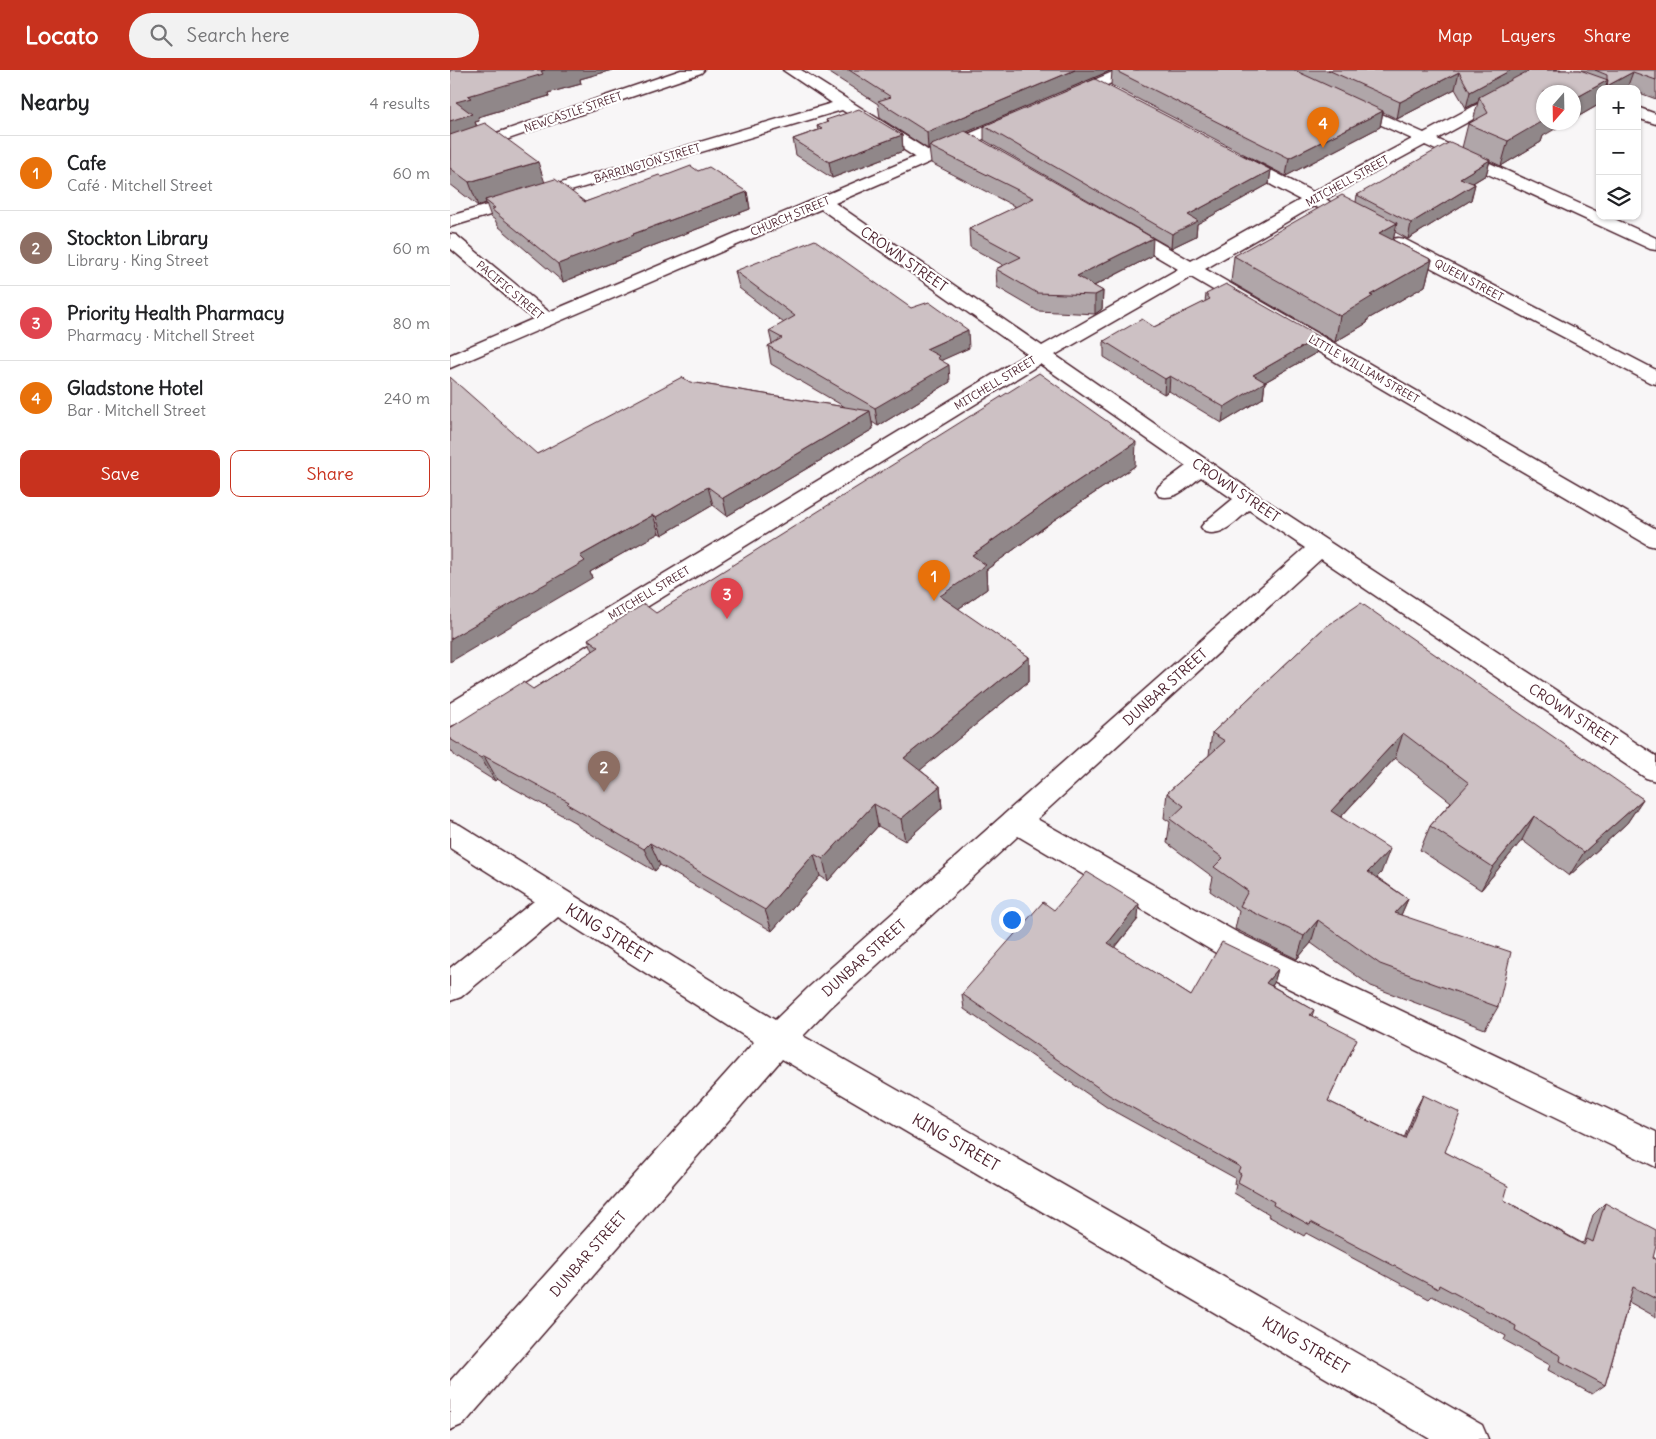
<!DOCTYPE html>
<meta charset="utf-8">
<style>
body{margin:0;font-family:Delius,sans-serif;background:#f2f2f2;color:#202124}
.controls{position:absolute;right:15px;top:15px;display:grid;overflow:hidden;border-radius:10px;box-shadow:0 1px 4px #0004}
.controls button{width:45px;height:45px;display:grid;place-items:center;padding:0;border:0;border-bottom:1px solid #e0e0e0;background:#fff;color:#202124;font:25px sans-serif}
.compass{position:absolute;left:1086px;top:15px;width:45px;height:45px;border-radius:50%;background:#fff;box-shadow:0 1px 4px #0004;rotate:200deg}
.you{position:absolute;left:561px;top:849px;width:18px;height:18px;margin:-12px;border:4px solid #fff;border-radius:50%;background:#1a73e8;box-shadow:0 0 0 8px #1a73e833}
.badge{display:grid;place-items:center;width:32px;height:32px;border-radius:50%;background:#c8321e;color:#fff;font-size:16px;font-weight:700}
.pin{position:absolute;translate:-50% -41px;filter:drop-shadow(0 1px 2px #0008)}
.pin::after{content:'';position:absolute;top:26px;width:18px;height:15px;background:inherit;clip-path:polygon(0 0,100% 0,50% 100%)}
.list{margin:0;padding:0;list-style:none}
h2{display:flex;justify-content:space-between;align-items:center;height:65px;margin:0;padding:0 20px;font-size:21px}
h2 small{font-size:16px;font-weight:400;color:#757577}
.list li{display:grid;grid-template-columns:32px 1fr auto;gap:15px;align-items:center;box-sizing:border-box;height:75px;padding:0 20px;border-top:1px solid #e0e0e0}
.list b{display:block;font-size:19px;white-space:nowrap}
.list p{margin:0;font-size:16px;white-space:nowrap;color:#757577}
.list em{font-size:16px;font-style:normal;color:#757577}
.actions{display:flex;gap:10px;padding:15px 20px}
.actions a{flex:1;padding:11px 0;border:1px solid #c8321e;border-radius:10px;text-align:center;font-size:18px;color:#c8321e}
.actions .main{background:#c8321e;color:#fff}
.icon{flex:none;width:28px;height:28px;fill:none;stroke:currentColor;stroke-width:2;stroke-linecap:round;stroke-linejoin:round}
.map{position:relative;flex:none;width:1206px;height:1369px;overflow:hidden}
header{display:flex;align-items:center;gap:30px;box-sizing:border-box;height:70px;padding:0 25px;background:#c8321e;color:#fff}
header strong{font-size:24px}
nav{display:flex;gap:28px;margin-inline-start:auto;font-size:18px}
.search{width:350px;height:45px;background:#f2f2f2;display:flex;align-items:center;gap:12px;box-sizing:border-box;padding:0 18px;border-radius:28px;color:#757577;font-size:19px}
main{display:flex}
aside{flex:1;background:#fff}
.map>svg:first-child{display:block}
</style>
<header>
<strong>Locato</strong>
<div class="search"><svg class="icon" aria-label="search" viewBox="0 0 24 24"><circle cx="10" cy="10" r="6"/><path d="M15 15l6 6"/></svg>Search here</div>
<nav><a>Map</a><a>Layers</a><a>Share</a></nav>
</header>
<main>
<aside>
<h2>Nearby<small>4 results</small></h2>
<ul class="list">
<li><span class="badge" style="background:#e8710a">1</span><div><b>Cafe</b><p>Café · Mitchell Street</p></div><em>60 m</em></li>
<li><span class="badge" style="background:#8d6e63">2</span><div><b>Stockton Library</b><p>Library · King Street</p></div><em>60 m</em></li>
<li><span class="badge" style="background:#e0444e">3</span><div><b>Priority Health Pharmacy</b><p>Pharmacy · Mitchell Street</p></div><em>80 m</em></li>
<li><span class="badge" style="background:#e8710a">4</span><div><b>Gladstone Hotel</b><p>Bar · Mitchell Street</p></div><em>240 m</em></li>
</ul>
<div class="actions"><a class="main">Save</a><a>Share</a></div>
</aside>
<div class="map">
<svg width="1206" height="1369" viewBox="0 0 1206 1369">
<rect width="100%" height="100%" fill="#f8f6f7"/>
<filter id="ink" filterUnits="userSpaceOnUse"><feTurbulence type="fractalNoise" baseFrequency=".02" numOctaves="2"/><feDisplacementMap in="SourceGraphic" scale="10" xChannelSelector="R" yChannelSelector="G"/><feConvolveMatrix kernelMatrix="1 2 1 2 8 2 1 2 1" color-interpolation-filters="sRGB"/></filter>
<g filter="url(#ink)">
<g fill="none" stroke-linecap="round" stroke-linejoin="round">
<g stroke="#4a1f2b" stroke-width="3">
<path id="minor" d="M231,0H254L251,3L0,89V79Z
M333,0H351L479,81L563,45H575L577,48L575,51L385,133L592,276L728,199L665,162L662,158L665,154L671,153L677,154L741,191L850,130L782,94L780,90L782,86H794L863,122L962,69L892,37L890,34L892,31L898,29L974,63L1091,0H1110L1107,3L987,69L1150,143V146H1158L1206,168V180L1200,179L975,75L876,129L885,136L882,140L876,141L864,136L755,199L1206,459V477L1198,475L741,207L605,285L806,424L1206,686V711L1196,708L871,489L587,749L788,863L1206,1062V1097L766,883L568,766L380,938L353,966L1032,1355L1038,1369H980L332,989L14,1354L0,1360V1311L304,972L108,847L11,927L0,931V898L84,831L0,778V751L10,755L325,950L358,918L855,478L799,440C786,451 773,467 755,462L751,457L755,452L783,429L751,407C738,416 726,431 709,426L706,421L709,416L736,396L590,294L9,653L0,656V633L577,284L371,139L0,298V285L83,249L0,178V164L6,165L99,242L465,87L392,40L0,157V146L382,33Z
M667,0H688L685,3L622,30H612L609,27L612,24Z
M1187,37L1206,44V54L1187,48Z
M948,168L954,169L1206,300V314L1199,312L942,177L939,173L942,169Z"/>
</g>
<use href="#minor" fill="#fff" fill-rule="evenodd"/>
</g>
<path fill="#b0a6a9" stroke="#4a1f2b" d="M0,0H162L130,9L131,14L98,23L99,26L28,47L29,51L25,52L27,56L95,112L135,132L212,107L248,101L297,122L300,139L189,181V182L113,212L48,156L45,150L41,147L36,133L28,136L0,114Z
M375,0H1078L1077,2L1080,0H1206V29L1187,22V19L1177,18L1176,19H1150V34L1124,49V22L1093,66L1091,72L1051,96L1040,91L1036,105L1023,113L1025,114L1021,130L958,169L945,162L943,170L982,190L975,216L918,249L917,253L885,272L781,212L784,186L906,132L907,125L1012,78L1018,54L1023,51L1028,32L1016,38L1005,19L947,49L933,42L930,57L836,106L661,15L662,0L517,62L702,186L644,216L653,221L652,239L645,244L588,241L547,217L546,199L553,195L520,177L519,159L566,137L481,93L479,78L478,79L430,48L428,34Z
M376,50L452,65L453,81L382,108L346,85L343,69L368,60L367,56L377,53Z
M534,56L821,100L819,114L747,154L746,166L721,178L534,70Z
M285,201L461,238L519,278L491,290L500,312L428,356L422,352L423,359L277,446L263,435L212,465L209,463L189,474L140,502L142,508L87,384L240,312L395,337L321,294L318,276L322,274L319,261L334,253L289,218Z
M756,224L869,267L866,283L815,312L813,328L772,353L719,321L714,324L654,287V271L704,257L755,232Z
M685,396L604,450L536,500L537,519L508,539L579,587V611L470,700L490,716L492,738L455,771L428,756L378,811L370,806L322,861L210,795L205,801L129,757L126,753L47,709L45,711L5,686L0,679V658L83,619L143,581L138,569L206,543Z
M874,558L1193,729L1177,753L1119,806L1072,770L1031,820L970,780L980,756L1001,732L945,688L891,747L931,803L927,807L958,829L951,845L1048,937L1035,959L921,916L861,873L847,889L785,859L789,841L760,821L763,807L717,773L720,752L714,748L717,723L759,685L762,663Z
M604,840L688,849L665,878L741,926L828,899L824,913L822,916L864,940L862,946L901,982L878,1031L954,1068L966,1038L973,1025L995,1082L1039,1106L1054,1130L1132,1173L1135,1171L1143,1145L1155,1133L1203,1188L1206,1190V1247L1179,1232L1155,1315L1142,1324L1098,1300L1100,1295L1054,1270L1056,1266L982,1226L979,1229L856,1163L854,1166L818,1146L819,1144L784,1123L786,1115L784,1114L785,1108L658,1038L514,939L512,924Z"/>
<path fill="#908789" stroke="#4a1f2b" d="M95,0H162L130,9L131,14L98,23L99,26L28,47L29,51L25,52L30,67L0,77V51L6,32L18,26Z
M625,0H662L482,77L479,76V78L478,79L477,62Z
M1061,0H1078L1076,6L1029,27L1028,32L1016,38L1020,22Z
M1009,2L1005,19L947,49L950,32Z
M1183,2L1177,18L1176,19H1156L1157,16Z
M1158,10L1155,19H1150V34L1124,49V29Z
M933,41L930,57L836,106L839,88Z
M1094,48V52H1117L1093,66L1091,72L1051,96L1058,71Z
M452,65L453,81L382,108L379,92Z
M1040,90L1036,105L1006,123L1010,108Z
M88,92L96,116L35,130L36,133L28,136L19,112Z
M821,100L819,114L747,154L746,166L721,178L722,164L738,145Z
M1025,114L1021,130L958,169L961,153Z
M297,122L300,139L189,181V182L113,212L108,194L183,164Z
M947,153L941,179L929,163Z
M703,168L702,186L626,225L627,206Z
M982,190L975,216L918,249L917,253L885,272L890,246L920,225Z
M653,221L652,239L645,244V225Z
M518,260L519,278L490,291L499,295L500,312L428,356L425,338L476,279Z
M869,267L866,283L815,312L813,328L772,353L774,337L803,305Z
M720,306L719,321L714,324L715,309Z
M420,341L423,359L277,446L273,428Z
M686,372L685,396L604,450L536,500L537,519L492,550L490,526L522,485L605,426Z
M258,417L263,435L212,465L206,447Z
M203,445L209,463L140,502L142,508L0,592V569L130,486Z
M579,587V611L457,711L454,688Z
M953,663L945,688L874,765L881,741Z
M34,686L47,709L45,711L31,688Z
M490,716L492,738L455,771L451,749Z
M1193,729L1177,753L1119,806L1134,782Z
M424,734L428,756L378,811L373,789Z
M1084,746L1072,770L1031,820L1043,797Z
M200,773L210,795L205,801L194,779Z
M940,779L931,803L910,825L918,802Z
M364,784L370,806L322,861L315,840Z
M958,829L948,852L945,843Z
M689,834L688,849L656,888L658,873Z
M868,850L861,873L847,889L854,866Z
M828,899L824,913L812,927L816,913Z"/>
<path fill="#cdc1c4" stroke="#4a1f2b" d="M0,0H95L91,1L93,4L18,26L21,28L6,32L22,44L0,51Z
M399,0H625L477,62L428,31L441,27Z
M664,0H844L933,41L839,88Z
M878,0H1061L1020,22L1009,2L950,32Z
M1080,0H1130L1158,10L1124,29V22H1094V50L1058,71L1018,54L1038,43L1029,27Z
M1145,0H1206V10L1183,2L1157,16L1158,10H1157V5Z
M645,9L821,100L738,145L748,151L722,164L534,56Z
M409,39L452,65L379,92L343,69L372,59L367,56L378,52L376,50Z
M35,53L88,92L19,112L0,98V65Z
M515,61L703,168L627,206L653,221L645,225L587,223L546,199L571,187L519,159L584,128L479,76Z
M1000,72L1040,90L1010,108L1025,114L961,153L907,125Z
M241,96L248,101L259,97L297,122L183,164L184,165L108,194L41,139L45,138L35,130L105,109L135,132L209,105L212,107Z
M892,125L947,153L929,163L982,190L920,225L923,226L890,246L784,186Z
M365,170L461,238L479,232L518,260L476,279L489,286L487,288L499,295L425,338L318,276L332,268L319,261L345,246L285,201Z
M776,214L869,267L803,305L815,312L774,337L720,306L715,309L654,271L692,249L704,257L760,229L756,224Z
M589,303L686,372L605,426L522,485L536,495L490,526L579,587L454,688L490,716L451,749L424,734L373,789L364,784L315,840L200,773L194,779L117,734L119,732L34,686L31,688L0,669V658L73,612L83,619L149,577L138,569L194,534L206,543Z
M0,307L87,384L232,307L240,312L420,341L273,428L258,417L206,447L203,445L183,456L130,486L135,491L0,569Z
M911,533L1193,729L1134,782L1084,746L1043,797L980,756L1019,713L953,663L881,741L940,779L918,802L958,829L945,843L1061,882L1048,937L930,894L868,850L854,866L790,836L798,821L764,797L773,788L720,749L734,736L717,723L775,671L762,663L874,558Z
M637,802L689,834L658,873L741,926L772,872L828,899L816,913L864,940L860,945L907,969L878,1031L955,1069L973,1025L1010,1043L995,1082L1040,1105L1039,1106L1058,1116L1054,1130L1134,1175L1137,1169L1143,1172L1155,1133L1206,1160V1176L1203,1188L1206,1190V1229L1183,1217L1155,1315L1110,1291L1111,1286L1065,1260L1066,1256L989,1215L988,1219L861,1152L860,1155L823,1135L824,1132L788,1112L791,1104L788,1102L790,1097L659,1025L512,924L593,832L604,840Z"/>
</g>
<g text-anchor="middle" dominant-baseline="central" stroke-width="4.5" stroke-linejoin="round" paint-order="stroke">
<g font-size="11" fill="#4a1f2b" stroke="#fff">
<text transform="translate(123 42) rotate(-19)">NEWCASTLE STREET</text>
<text transform="translate(197 93) rotate(-17)">BARRINGTON STREET</text>
<text transform="translate(897 111) rotate(-29)">MITCHELL STREET</text>
<text transform="translate(340 146) rotate(-23)">CHURCH STREET</text>
<text transform="translate(1019 210) rotate(28)">QUEEN STREET</text>
<text transform="translate(60 220) rotate(40)">PACIFIC STREET</text>
<text transform="translate(914 299) rotate(30)">LITTLE WILLIAM STREET</text>
<text transform="translate(545 313) rotate(-31)">MITCHELL STREET</text>
<text transform="translate(199 523) rotate(-31)">MITCHELL STREET</text>
</g>
<g font-size="14" fill="#4a1f2b" stroke="#fff">
<text transform="translate(454 189) rotate(35)">CROWN STREET</text>
<text transform="translate(786 420) rotate(34)">CROWN STREET</text>
<text transform="translate(715 617) rotate(-42)">DUNBAR STREET</text>
<text transform="translate(1123 645) rotate(33)">CROWN STREET</text>
<text transform="translate(414 888) rotate(-42)">DUNBAR STREET</text>
<text transform="translate(138 1184) rotate(-49)">DUNBAR STREET</text>
</g>
<g font-size="16" fill="#4a1f2b" stroke="#fff">
<text transform="translate(159 863) rotate(32)">KING STREET</text>
<text transform="translate(506 1072) rotate(30)">KING STREET</text>
<text transform="translate(856 1275) rotate(30)">KING STREET</text>
</g>
</g>
</svg>
<div class="controls">
<button>+</button>
<button>−</button>
<button><svg class="icon" aria-label="layers" viewBox="0 0 24 24"><path d="M12 4l9 5-9 5-9-5zM3 14l9 5 9-5"/></svg></button>
</div>
<svg class="compass" viewBox="-18 -18 36 36"><path d="M0-13l5 13h-10z" fill="#e53935"/><path d="M0 13l5-13h-10z" fill="#757577"/></svg>
<div class="you"></div>
<div class="pin badge" style="left:484px;top:531px;background:#e8710a">1</div>
<div class="pin badge" style="left:154px;top:722px;background:#8d6e63">2</div>
<div class="pin badge" style="left:277px;top:549px;background:#e0444e">3</div>
<div class="pin badge" style="left:873px;top:78px;background:#e8710a">4</div>
</div>
</main>
